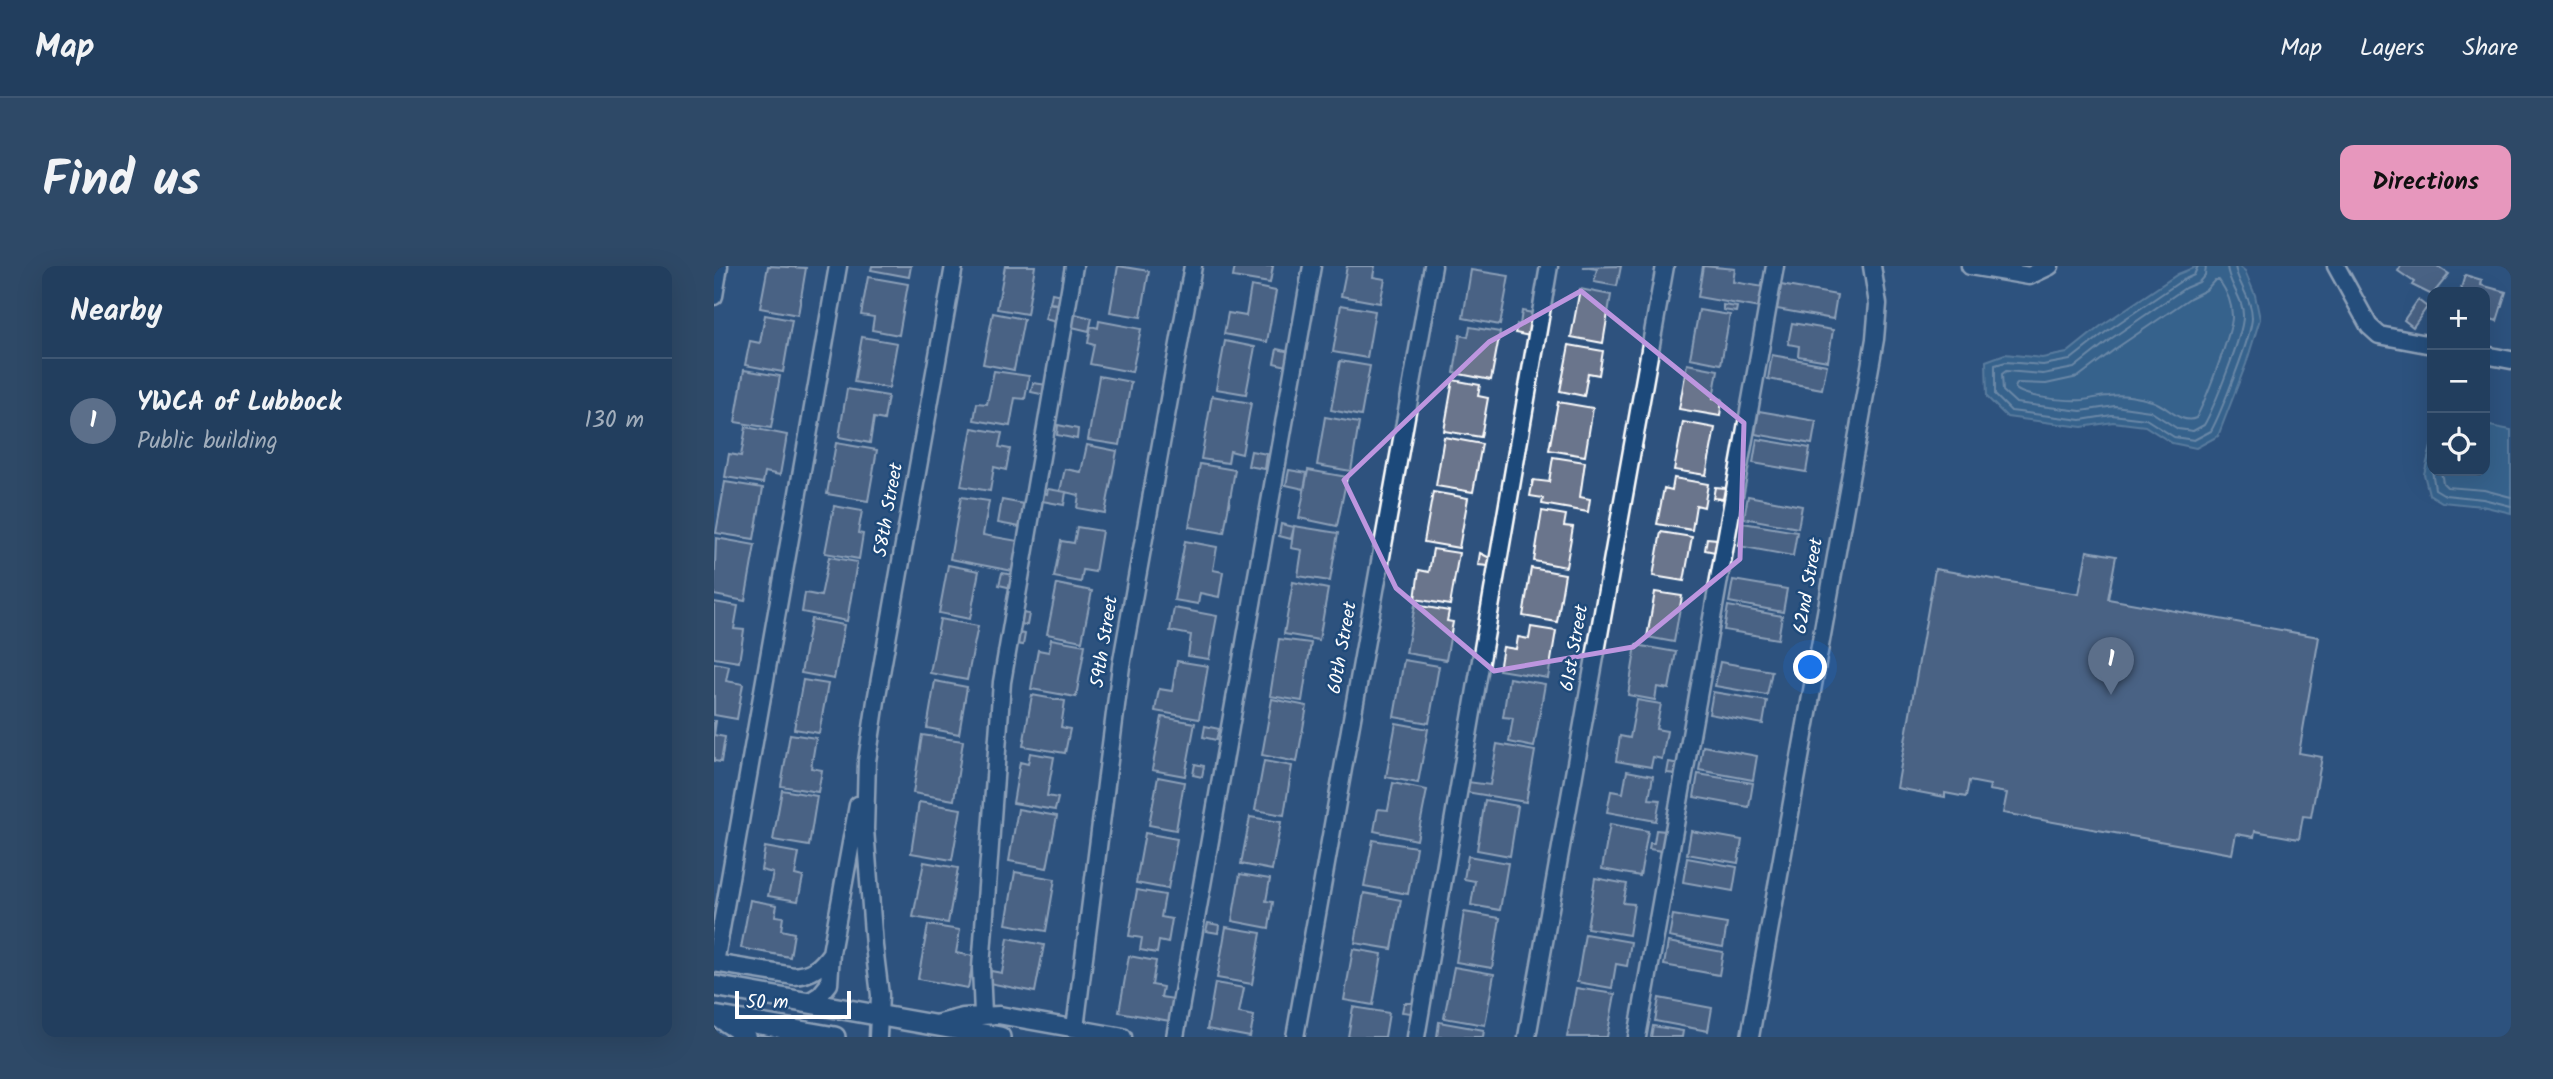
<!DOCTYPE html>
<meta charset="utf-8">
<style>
body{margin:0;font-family:Kalam,sans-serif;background:#2e4967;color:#f1f3f6}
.controls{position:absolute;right:21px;top:21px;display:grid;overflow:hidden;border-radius:14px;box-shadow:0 7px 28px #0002}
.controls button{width:63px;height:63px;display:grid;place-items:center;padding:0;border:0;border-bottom:2px solid #3f5773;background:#223e5e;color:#f1f3f6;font:35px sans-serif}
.scale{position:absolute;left:21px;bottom:18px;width:116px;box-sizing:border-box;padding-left:7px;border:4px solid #fff;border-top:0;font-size:19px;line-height:24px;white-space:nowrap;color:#fff;-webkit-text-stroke:5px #1f4a7a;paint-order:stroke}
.you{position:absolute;left:1097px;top:402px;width:24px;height:24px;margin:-18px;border:5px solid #fff;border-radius:50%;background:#1a73e8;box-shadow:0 0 0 10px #1a73e833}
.badge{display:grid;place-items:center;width:46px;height:46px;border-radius:50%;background:#e797bd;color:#fff;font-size:23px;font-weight:700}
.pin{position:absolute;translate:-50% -58px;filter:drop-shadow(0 2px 4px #0008)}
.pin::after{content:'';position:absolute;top:37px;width:24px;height:21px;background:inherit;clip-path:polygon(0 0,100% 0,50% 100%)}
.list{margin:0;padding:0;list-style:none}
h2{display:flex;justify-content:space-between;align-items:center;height:91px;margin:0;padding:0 28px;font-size:30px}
h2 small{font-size:23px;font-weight:400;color:#a2aebc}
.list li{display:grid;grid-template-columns:46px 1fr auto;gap:21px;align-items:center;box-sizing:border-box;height:126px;padding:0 28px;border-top:2px solid #3f5773}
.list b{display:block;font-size:26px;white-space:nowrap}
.list p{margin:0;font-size:23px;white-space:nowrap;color:#a2aebc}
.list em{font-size:23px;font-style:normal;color:#a2aebc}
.icon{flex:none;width:38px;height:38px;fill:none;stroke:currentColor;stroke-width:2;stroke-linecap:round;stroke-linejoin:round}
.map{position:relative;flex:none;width:1797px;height:771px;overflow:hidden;border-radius:14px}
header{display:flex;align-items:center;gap:42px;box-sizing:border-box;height:98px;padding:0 35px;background:#223e5e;border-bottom:2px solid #3f5773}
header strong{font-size:33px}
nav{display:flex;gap:38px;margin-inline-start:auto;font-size:24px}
.intro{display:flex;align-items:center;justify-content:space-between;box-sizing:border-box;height:168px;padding:0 42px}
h1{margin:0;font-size:49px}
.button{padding:18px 32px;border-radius:14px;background:#e797bd;color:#111;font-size:24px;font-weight:700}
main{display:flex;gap:42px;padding:0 42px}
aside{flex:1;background:#223e5e;border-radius:14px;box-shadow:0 7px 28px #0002}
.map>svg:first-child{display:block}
</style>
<header>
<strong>Map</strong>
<nav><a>Map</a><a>Layers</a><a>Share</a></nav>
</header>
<div class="intro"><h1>Find us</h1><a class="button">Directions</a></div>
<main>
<aside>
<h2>Nearby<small></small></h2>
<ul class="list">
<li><span class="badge" style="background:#5c6f8a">1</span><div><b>YWCA of Lubbock</b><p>Public building</p></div><em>130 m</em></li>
</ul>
</aside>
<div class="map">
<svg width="1797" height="771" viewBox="0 0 1797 771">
<rect width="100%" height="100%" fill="#2e527e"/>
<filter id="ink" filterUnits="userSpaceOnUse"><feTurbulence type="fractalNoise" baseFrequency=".0143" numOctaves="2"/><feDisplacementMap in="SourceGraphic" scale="14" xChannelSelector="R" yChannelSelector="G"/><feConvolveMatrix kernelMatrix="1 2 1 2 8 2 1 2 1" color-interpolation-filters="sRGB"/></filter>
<g filter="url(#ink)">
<path fill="#41769d" stroke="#8dadc4" stroke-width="2" d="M1484,0H1525L1531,5L1541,29L1546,53L1532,98L1504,170L1482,182L1458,177L1431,160L1399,156L1368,161L1293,151L1273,131L1272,95L1291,88L1328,92L1353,87L1388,59L1464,8Z
M1771,159L1797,164V247L1768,240L1728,236L1715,228L1710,208L1718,177V205H1771Z"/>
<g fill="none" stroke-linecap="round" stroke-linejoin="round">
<path stroke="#b3c8d8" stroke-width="2" d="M1484,0L1480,9L1467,15L1393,65L1356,94L1329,99L1292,96L1281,99V129L1297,145L1367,154L1398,149L1432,153L1460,171L1480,174L1497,165C1506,149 1538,68 1538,52C1538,32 1523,17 1521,0
M1492,0L1491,9L1485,16L1471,22L1398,72L1360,102L1329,108L1292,105L1288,108L1289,125L1302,137L1367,145L1401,140L1436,145L1464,163L1479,165L1490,159C1499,144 1529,68 1529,51C1530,32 1514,18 1513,0
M1501,14H1505C1512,24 1518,37 1518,50C1519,64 1490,138 1482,152C1466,159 1453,139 1438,135C1426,131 1408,128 1395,130C1386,130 1378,133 1369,134C1354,135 1310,132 1301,122L1303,117L1332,118L1364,111L1404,81L1476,32L1492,24Z
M1718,204L1721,223L1731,229L1769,233L1797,240
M1727,205L1729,217L1733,221L1770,224L1797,231"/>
</g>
<path fill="#6b748c" stroke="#fff" stroke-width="2" d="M54,0L92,2L84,49L46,42Z
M158,0H197L195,11L157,4Z
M291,0H321L313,48L283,43Z
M404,0L435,5L427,51L396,46Z
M521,0H559L556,17L519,11Z
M633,0H661L659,11L671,13L666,37L627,30Z
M907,0L903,20L880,16L883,3L869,1Z
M989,0L1021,3L1019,16L1050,21L1046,42L984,31Z
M1687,0H1723L1735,8L1718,29L1698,19L1700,16L1684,5Z
M757,4L795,10L786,59L749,52Z
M1751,9L1768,14L1767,19L1792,26L1783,55L1774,52L1775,49L1771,47V26H1746Z
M154,11L194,18L185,69L158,64L160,51L147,49Z
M1067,19L1123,29L1119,53L1063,43Z
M537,20L562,25L553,76L510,68L514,47L532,50Z
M866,23L897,29L889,77L857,71Z
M338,27L347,29L345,38L336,37Z
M1704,34L1713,41L1699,61L1690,54Z
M335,37L346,40L342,56L331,53Z
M627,39L661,45L653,92L619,86Z
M1009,39L1023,41L1022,46L1009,44Z
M985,44L1016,49L1007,98L976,92Z
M808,45L819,47L816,70L801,67L803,58L806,59Z
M279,47L310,53L300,104L269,98Z
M361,48L378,52L375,65L358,61Z
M51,49L78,54L69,106L31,99L36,75L46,77Z
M385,55L427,63L418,106L376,98L380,79L374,77L377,60L384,62Z
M1078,57L1119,64L1114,95L1084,90L1085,80L1074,78Z
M756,61L786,66L777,114L740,107L746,69L754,71Z
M148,71L183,77L175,122L140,116Z
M511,75L541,81L532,128L502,123Z
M855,79L889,85L885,109L874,107L870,130L846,125Z
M563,83L576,86L573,100L560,97Z
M1058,89L1113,99L1108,123L1054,113Z
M626,95L656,100L647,150L617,144Z
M973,98L1004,104L999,132L1008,133L1006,150L965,143Z
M30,104L66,110L57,162L21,156Z
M280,105L315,110L311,133L301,132L296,160L260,154L263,137L273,138Z
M385,110L417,116L406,179L374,174Z
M739,114L766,119L764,130L774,132L767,171L730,165Z
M319,117L334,119L332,129L317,126Z
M133,123L174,130L170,154L160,152L156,177L125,171Z
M498,130L537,137L528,188L516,185L514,197L487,193Z
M844,136L879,142L871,190L835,184Z
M1045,145L1102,155L1098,178L1041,168Z
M611,151L645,157L637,205L603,199Z
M969,156L1001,162L992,209L960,204Z
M344,159L364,163L363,173L343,169Z
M32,161L73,169L66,209L51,206L49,217L11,211L15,188L27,190Z
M258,162L288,167L285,181L296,183L292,204L280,201L276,225L247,220Z
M730,171L768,178L759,226L722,220Z
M1043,173L1096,182L1092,206L1039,197Z
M122,177L163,184L154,235L113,228Z
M373,179L403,185L391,247L363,242L365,229L346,225L351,203L367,206Z
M537,185L553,188L551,203L534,200Z
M839,191L871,196L866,231L876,233L874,246L828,238L829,232L816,230L819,214L835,216Z
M486,198L521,204L510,267L475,261Z
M575,204L593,207L590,223L572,219Z
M594,204L633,211L623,260L585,252Z
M960,212L994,218L990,241L982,239L978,264L943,258L950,222L958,224Z
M11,216L49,222L40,273L2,267Z
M1001,221L1011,222L1009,233L999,232Z
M334,223L352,226L350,239L328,235L330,227L333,228Z
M719,226L754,232L745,282L710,276Z
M1034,230L1088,240L1084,262L1030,252Z
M247,231L275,235L269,269L304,275L299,305L236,293Z
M288,234L310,238L306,261L284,257Z
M120,240L148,245L144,267L149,268L145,293L111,287Z
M828,245L852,249L850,260L859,261L852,301L820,295Z
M1029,257L1083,266L1079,290L1025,280Z
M567,258L580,261L577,273L565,270Z
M580,260L624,267L616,315L584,310L588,284L577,282Z
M363,261L388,265L381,306L369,304L367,316L340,311L347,275L360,277Z
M947,266L978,271L970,315L939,310Z
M2,272L41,279L31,335L0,329Z
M993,272L1003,273L1001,286L991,284Z
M471,275L503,281L499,304L509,306L505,331L486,327L484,338L460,334Z
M719,283L745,287L736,339L701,333L705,304L715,306Z
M1373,285L1402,290L1394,333L1605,371L1585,487L1608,491L1597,551L1589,550L1585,573L1541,565L1540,571L1522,568L1518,588L1289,547L1293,527L1275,524L1276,519L1255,515L1252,531L1231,527V531L1183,522L1221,303L1365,328Z
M766,287L776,292L774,300L764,299Z
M115,291L143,296L133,355L88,346L91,327L107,330Z
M234,299L265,305L256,353L225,347Z
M817,302L851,308L843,356L809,350Z
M288,307L301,309L298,322L285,319Z
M1019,314L1073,323L1069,346L1015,336Z
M579,316L614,323L605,374L570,368Z
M343,318L378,325L368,375L333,368Z
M941,326L968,330L960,376L933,371Z
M0,336L24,340L20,363L30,364L25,396L0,392Z
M701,339L735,345L733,355L739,356L732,394L692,387Z
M1014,340L1068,350L1064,373L1010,364Z
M460,342L503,350L495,393L474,390L477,369L456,365Z
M307,347L315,348L313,359L306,358Z
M97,353L130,359L120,413L87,407Z
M226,353L264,360L253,414L216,407Z
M817,361L842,365L834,412L785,404L789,381L802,383L804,371L815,373Z
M304,367L311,368L309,379L302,378Z
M337,373L371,379L362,431L317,423L324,384L335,386Z
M565,373L597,377L588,435L556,430Z
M922,379L962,386L955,423L943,421L941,434L914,429Z
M690,394L725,400L715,457L680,451Z
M463,395L494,400L485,453L441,445L445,423L458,425Z
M1006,396L1058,405L1053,429L1001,420Z
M0,397L15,400L12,415L29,418L23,453L0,449Z
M795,412L831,418L820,481L795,476L799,452L789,451Z
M89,414L114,418L105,467L80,463Z
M221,415L253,421L245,468L213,462Z
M999,426L1053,435L1049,458L995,448Z
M318,429L351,435L347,461L356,463L351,487L309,480Z
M558,433L593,440L583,496L548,489Z
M923,434L947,438L942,463L953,465L948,493L939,491L937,501L902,495L906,470L916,472Z
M448,451L481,457L471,510L438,504Z
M0,455H2L0,469L11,471L7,496L0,495Z
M682,457L714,463L704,517L672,511Z
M491,460L505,463L502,474L489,471Z
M76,468L102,472L97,502L108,504L104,526L67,520Z
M208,469L249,475L240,534L199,527Z
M783,478L821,485L812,536L752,526L754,516L776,519Z
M989,480L1043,490L1039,514L985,504Z
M316,487L340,491L333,530L344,532L341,544L299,537L306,496L314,498Z
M550,495L578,500L570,549L541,544Z
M955,496L965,498L963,508L953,507Z
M481,498L490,500L488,511L479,509Z
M913,505L939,510L935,533L946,534L942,555L893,546L897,525L909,527Z
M984,508L1039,517L1035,541L980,531Z
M444,511L470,516L462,564L435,559Z
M679,517L713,524L703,574L660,565L664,543L674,544Z
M68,524L103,530L95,580L59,574Z
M771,534L804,540L796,590L763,584Z
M205,536L247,543L238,594L197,587Z
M304,543L343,550L333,602L295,595Z
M536,551L567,556L558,604L527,598Z
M896,558L934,565L926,610L888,603Z
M942,564L951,565L948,585L935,583L936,577H940Z
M977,565L1028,574L1024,597L973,588Z
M431,567L463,573L454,623L422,617Z
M659,574L702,581L694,628L650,620Z
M51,581L85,587L81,609L89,611L84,635L54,630L59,607L47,604Z
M754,590L794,597L786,644L757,639L761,615L750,613Z
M973,592L1023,601L1019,625L969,616Z
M210,596L244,602L234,657L199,651Z
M301,606L341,613L332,665L292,658Z
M526,608L556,613L552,635L559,636L555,662L518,655Z
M881,612L913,618L909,637L920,638L915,669L873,662Z
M423,624L451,629L447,651L458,653L454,677L445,675L443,687L426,684L428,672L415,670Z
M650,627L687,634L678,683L641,677Z
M36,634L63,639L61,650L69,651L67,664L80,667L76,691L27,682Z
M750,646L786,652L778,702L742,696Z
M959,649L1013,658L1009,681L955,671Z
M494,657L505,659L504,667L492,665Z
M214,659L246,664L242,687L260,690L254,722L204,713Z
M512,661L547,667L538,718L503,712Z
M871,668L917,676L913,700L902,698L898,722L863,716Z
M294,672L330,679L321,726L275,717L277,705L288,707Z
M954,676L1009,686L1005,709L950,699Z
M639,683L668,688L659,739L630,734Z
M415,690L442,695L438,719L449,721L447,731L460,733L456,755L405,746Z
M740,701L780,708L771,759L730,752Z
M501,717L530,722L525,747L540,750L536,771L493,763Z
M862,722L901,728L893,771H853Z
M945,732L998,742L994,765L941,755Z
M690,737H698L697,747L688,746Z
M639,741L675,747L671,771H634Z
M725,756L770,764L769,771H723Z
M939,760L969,765L968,771H937Z"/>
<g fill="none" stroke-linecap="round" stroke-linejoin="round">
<g stroke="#fff" stroke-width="21">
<path id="minor" d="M1256,0L1315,10L1336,0
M1622,0L1655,60L1665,69L1718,79
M0,30L5,0
M1771,89L1797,94
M0,697L80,710C99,708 106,702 117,687
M1,697L124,0
M93,737L106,729L115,718L117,687L144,539
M269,748L267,702L288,416L360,0
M3,752L33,771
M222,758L249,751L285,749L409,771
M361,762L407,400L479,0
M164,771L166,729L160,680L151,563L153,495L162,435L240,0
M461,771L598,0
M581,771L719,0
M702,771L835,0
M813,771L951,0
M923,771L1061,0
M1036,771L1161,73L1164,38L1158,0"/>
</g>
<g stroke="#fff" stroke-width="24">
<path id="major" d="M0,720L286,771
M0,750L121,771"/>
</g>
<use href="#minor" stroke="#1f4a7a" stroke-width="16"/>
<use href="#major" stroke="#1f4a7a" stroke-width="19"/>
</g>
</g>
<path d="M0 0H1797V771H0ZM867,25L1030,157L1026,293L919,381L780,405L682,322L630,214L775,76Z" fill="#2e527e" fill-opacity=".55" fill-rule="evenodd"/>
<path fill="none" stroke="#bd96df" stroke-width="5" stroke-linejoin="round" d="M867,25L1030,157L1026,293L919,381L780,405L682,322L630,214L775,76Z"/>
<g text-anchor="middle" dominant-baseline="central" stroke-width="5" stroke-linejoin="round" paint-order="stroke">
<g font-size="19" fill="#fff" stroke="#1f4a7a">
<text transform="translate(175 244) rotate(-80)">58th Street</text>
<text transform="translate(1095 320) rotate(-80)">62nd Street</text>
<text transform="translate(391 376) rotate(-81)">59th Street</text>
<text transform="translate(629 382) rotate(-80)">60th Street</text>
<text transform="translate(861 382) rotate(-80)">61st Street</text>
</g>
</g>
</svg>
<div class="controls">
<button>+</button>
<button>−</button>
<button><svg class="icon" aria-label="locate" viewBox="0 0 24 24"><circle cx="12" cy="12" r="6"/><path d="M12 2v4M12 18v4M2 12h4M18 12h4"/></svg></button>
</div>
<div class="scale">50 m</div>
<div class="you"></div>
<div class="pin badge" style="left:1397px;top:429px;background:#5c6f8a">1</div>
</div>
</main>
